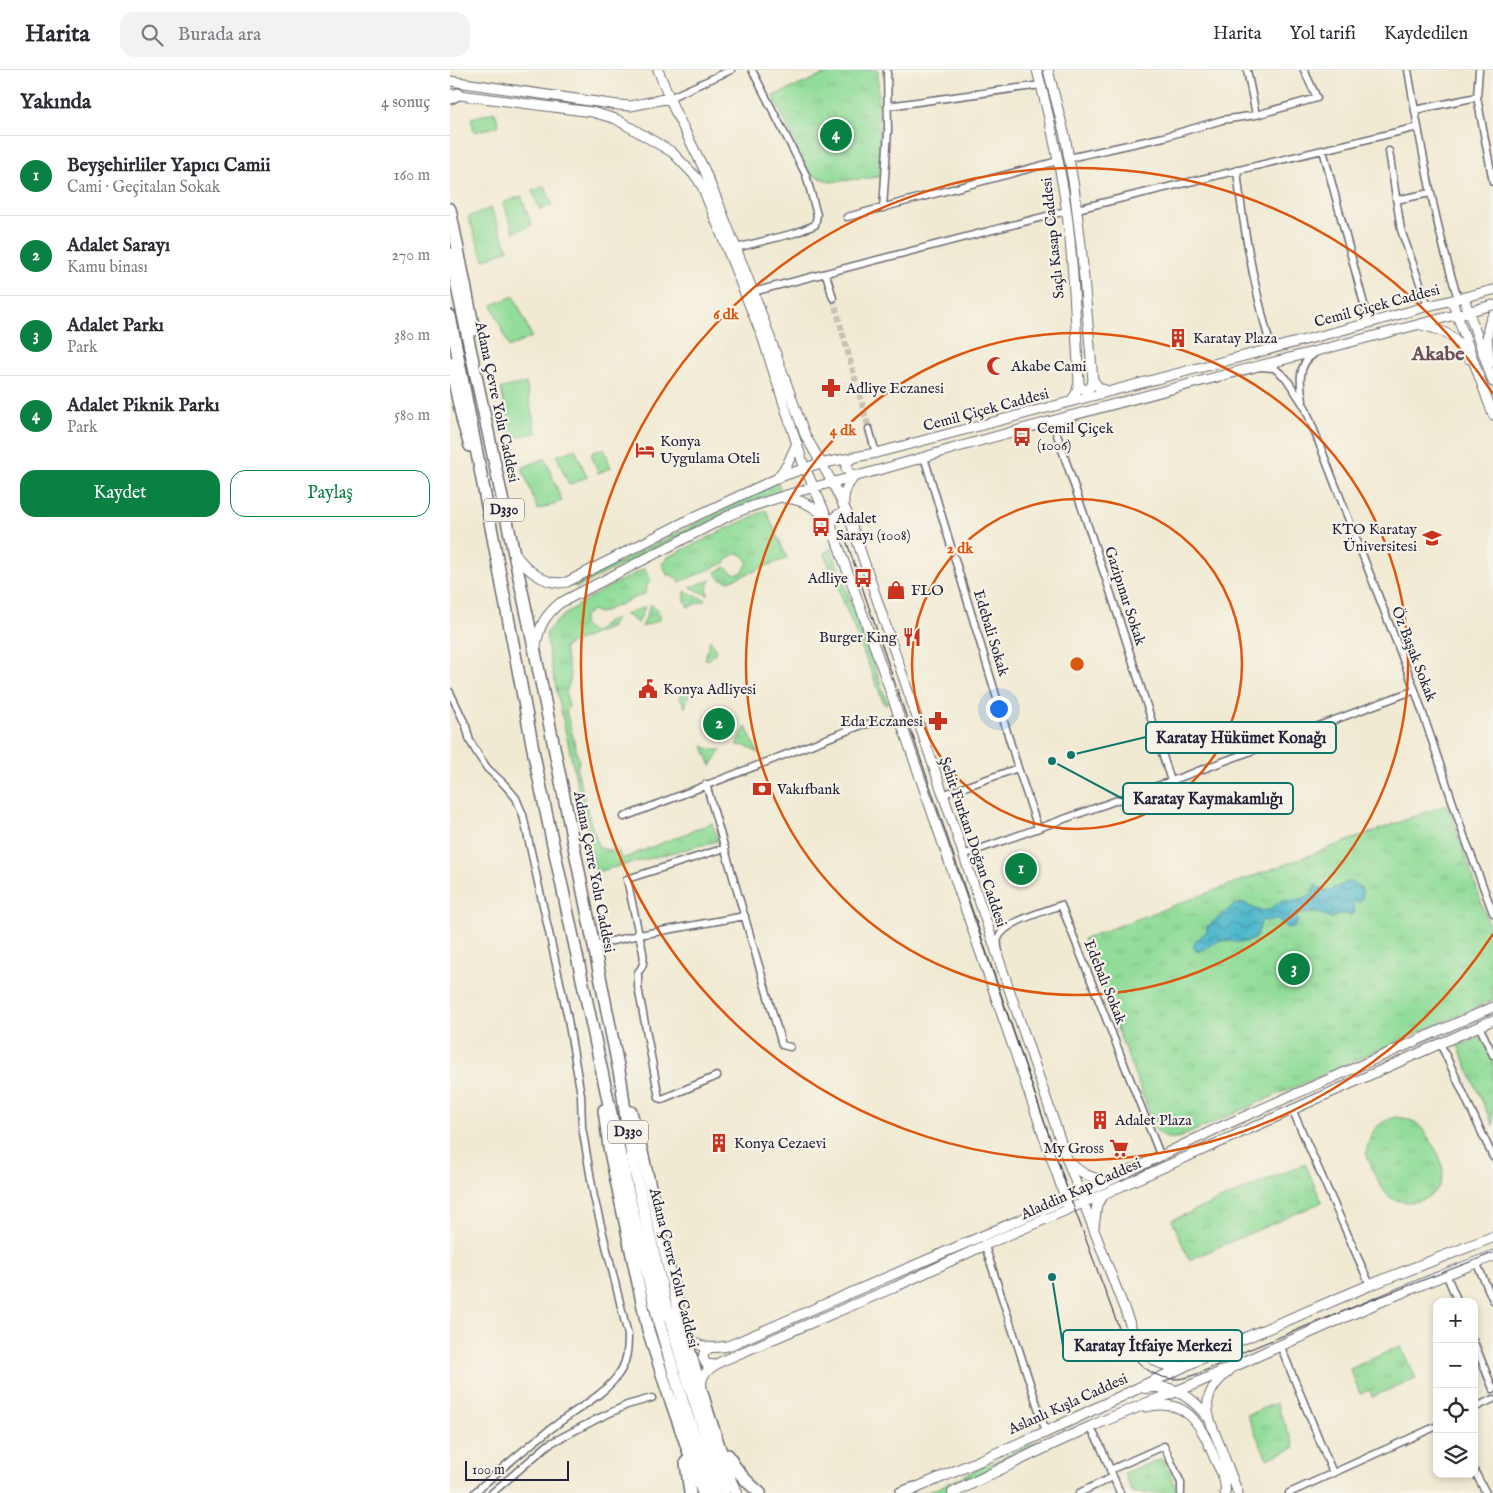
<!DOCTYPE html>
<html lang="tr">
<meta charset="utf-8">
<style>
body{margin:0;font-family:"IM FELL English",serif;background:#f2f2f3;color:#2b2b33}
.controls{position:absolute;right:15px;bottom:15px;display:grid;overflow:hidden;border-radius:10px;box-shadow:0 2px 8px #0003}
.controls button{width:45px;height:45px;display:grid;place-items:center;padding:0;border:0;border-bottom:1px solid #e1e1e2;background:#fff;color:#2b2b33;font:25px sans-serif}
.scale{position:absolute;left:15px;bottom:12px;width:104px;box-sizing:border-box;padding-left:5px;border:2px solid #22223b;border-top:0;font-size:14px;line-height:18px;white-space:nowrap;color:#22223b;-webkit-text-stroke:4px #f7f3e8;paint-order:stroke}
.you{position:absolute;left:548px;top:638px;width:18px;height:18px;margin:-12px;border:4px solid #fff;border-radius:50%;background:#1a73e8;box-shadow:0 0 0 8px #1a73e833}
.badge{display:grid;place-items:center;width:32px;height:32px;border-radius:50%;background:#0b8043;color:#fff;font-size:16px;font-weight:700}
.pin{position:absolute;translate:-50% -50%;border:2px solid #fff;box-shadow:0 1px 5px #0006}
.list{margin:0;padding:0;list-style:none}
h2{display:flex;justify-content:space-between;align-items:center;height:65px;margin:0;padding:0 20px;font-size:21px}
h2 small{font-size:16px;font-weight:400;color:#7c7c81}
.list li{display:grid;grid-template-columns:32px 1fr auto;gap:15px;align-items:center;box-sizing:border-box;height:80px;padding:0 20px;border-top:1px solid #e1e1e2}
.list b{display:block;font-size:19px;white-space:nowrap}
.list p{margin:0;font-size:16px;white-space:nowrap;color:#7c7c81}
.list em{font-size:16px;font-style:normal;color:#7c7c81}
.actions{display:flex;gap:10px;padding:15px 20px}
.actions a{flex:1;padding:11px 0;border:1px solid #0b8043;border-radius:15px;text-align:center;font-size:18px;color:#0b8043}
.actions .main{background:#0b8043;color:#fff}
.icon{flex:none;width:28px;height:28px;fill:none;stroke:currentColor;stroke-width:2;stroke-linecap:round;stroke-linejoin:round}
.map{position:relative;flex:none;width:1043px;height:1423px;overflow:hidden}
header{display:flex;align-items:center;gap:30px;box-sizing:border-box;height:70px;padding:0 25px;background:#fff;border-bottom:1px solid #e1e1e2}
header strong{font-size:24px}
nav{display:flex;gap:28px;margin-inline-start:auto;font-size:18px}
.search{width:350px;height:45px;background:#f2f2f3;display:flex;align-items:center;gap:12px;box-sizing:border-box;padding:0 18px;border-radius:15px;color:#7c7c81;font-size:19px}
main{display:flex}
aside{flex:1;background:#fff}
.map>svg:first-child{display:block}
</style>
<header>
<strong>Harita</strong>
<div class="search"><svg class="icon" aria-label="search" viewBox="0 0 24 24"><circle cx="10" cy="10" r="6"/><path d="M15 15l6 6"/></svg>Burada ara</div>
<nav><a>Harita</a><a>Yol tarifi</a><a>Kaydedilen</a></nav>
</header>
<main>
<aside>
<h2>Yakında<small>4 sonuç</small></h2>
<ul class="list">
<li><span class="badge">1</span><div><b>Beyşehirliler Yapıcı Camii</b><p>Cami · Geçitalan Sokak</p></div><em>160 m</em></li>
<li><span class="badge">2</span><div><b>Adalet Sarayı</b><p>Kamu binası</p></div><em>270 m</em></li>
<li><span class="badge">3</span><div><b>Adalet Parkı</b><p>Park</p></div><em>380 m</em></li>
<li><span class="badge">4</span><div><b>Adalet Piknik Parkı</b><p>Park</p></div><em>580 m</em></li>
</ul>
<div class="actions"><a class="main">Kaydet</a><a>Paylaş</a></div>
</aside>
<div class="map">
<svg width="1043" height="1423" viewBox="0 0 1043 1423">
<defs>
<pattern id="grass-tufts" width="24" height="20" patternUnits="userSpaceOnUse" patternTransform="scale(1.25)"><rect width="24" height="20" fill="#90dc98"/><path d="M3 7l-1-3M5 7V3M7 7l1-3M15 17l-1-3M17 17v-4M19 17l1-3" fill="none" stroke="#7cbc84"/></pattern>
<pattern id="water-waves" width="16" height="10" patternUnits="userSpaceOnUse" patternTransform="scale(1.25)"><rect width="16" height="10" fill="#4eb7cc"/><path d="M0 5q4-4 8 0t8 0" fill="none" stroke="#4094a7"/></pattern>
</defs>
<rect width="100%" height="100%" fill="#f7f3e8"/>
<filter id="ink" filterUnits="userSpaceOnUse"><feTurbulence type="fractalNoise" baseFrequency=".02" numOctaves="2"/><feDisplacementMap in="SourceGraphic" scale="10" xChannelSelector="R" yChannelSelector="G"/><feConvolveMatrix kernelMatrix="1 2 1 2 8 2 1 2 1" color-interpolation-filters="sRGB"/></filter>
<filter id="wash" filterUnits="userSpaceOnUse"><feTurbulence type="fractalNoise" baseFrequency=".0096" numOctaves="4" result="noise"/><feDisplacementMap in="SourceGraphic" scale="20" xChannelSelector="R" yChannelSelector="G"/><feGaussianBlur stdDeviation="1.12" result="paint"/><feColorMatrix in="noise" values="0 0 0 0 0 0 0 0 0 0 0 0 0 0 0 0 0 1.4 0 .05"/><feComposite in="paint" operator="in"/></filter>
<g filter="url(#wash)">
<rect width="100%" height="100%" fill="#f1ead3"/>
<path fill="url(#grass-tufts)" stroke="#597f6a" d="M385,0H428L430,107L380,112L360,104L323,26Z
M328,412L331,422L317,425L293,435L126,518L124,514L232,461Z
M316,440L337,488L279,511L270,509L266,502L276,497C281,504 286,505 293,502L298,492L294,486L288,483L280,487L275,493L229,512L222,505H217L212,493L216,491L218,487Z
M381,478L438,634H434L374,483Z
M195,498L201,511L197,515L196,523L150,543L142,540L134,546L133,555C147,569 148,557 158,551C160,550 163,549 166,548L162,557L117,575L114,579L121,608L116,623L119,637L116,640L129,691L127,699L140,751L149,778L169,782L172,789L262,753L268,771L146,802L99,585L96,563C118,535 164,515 195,498Z
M261,510L257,518L258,525L240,517Z
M235,521L256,530L238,537L235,530Z
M201,534L208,541L211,549L192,557Z
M195,537L188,554L179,546L174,545Z
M260,570L266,579L264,585L258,590L255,589Z
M241,618L235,638L230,627L233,623Z
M296,657L308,683L296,676L286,675Z
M253,676L262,680H271L261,696Z
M998,734L1043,867V930L728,1068H716L706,1060L633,869Z
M1033,966L1043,989V1056L1008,976Z
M946,1047C966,1049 971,1055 981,1072C987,1081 993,1092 993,1104C991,1126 966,1137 947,1130C946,1130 940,1128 940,1127C930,1120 921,1095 916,1084C920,1062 925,1053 946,1047Z
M855,1094L872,1132L739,1190L722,1150Z
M950,1276L966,1308L922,1327L920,1320L910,1324L900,1299Z
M826,1333L845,1377L817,1389L797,1345Z
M588,1371L590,1375L493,1423H477Z
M713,1388L728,1423H682L674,1403Z"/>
<path fill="#90dc98" stroke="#597f6a" d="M45,42L49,56L24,62L21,48Z
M95,116L102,135L90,140L82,121Z
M71,126L82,155L64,162L53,133Z
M41,138L58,180L34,190L18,147Z
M64,226L82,267L59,277L42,235Z
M76,313L86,363L60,368L51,318Z
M154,378L161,398L148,403L141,383Z
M125,379L137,407L119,415L107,386Z
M95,388L112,431L88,440L72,398Z"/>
<path fill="url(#water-waves)" stroke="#386c84" d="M899,812C910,814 914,818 912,830L905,832L902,835L905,843L899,845L895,843L881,848C869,842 858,841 846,846L848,851L845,857L837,858L826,848C822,852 818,852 812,850C810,855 809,861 807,865C800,878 780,869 769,871C761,874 755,880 747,882L743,877L746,871L757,861V857L784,835L794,833C813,844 817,843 833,829L841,832L861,825L865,815C880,826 885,815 899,812Z"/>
</g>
<g filter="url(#ink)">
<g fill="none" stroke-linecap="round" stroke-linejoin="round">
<path stroke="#c8c2b5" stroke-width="6" stroke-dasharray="6 3" stroke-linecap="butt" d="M383,228L419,359"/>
<g stroke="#6a6870" stroke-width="9">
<path id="street" d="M797,0L806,45
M958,0C971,77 985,154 1008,229
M1029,0L1027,27L1043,112
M219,28L281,0
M438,36L591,15
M965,40L1027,27
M873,80L919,253
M939,81L951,160L978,236
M619,88L714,67L772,50L806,45L867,28L854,0
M787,100C793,160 805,220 821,278
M946,130L980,123
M433,138L438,61L437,0
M627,139L968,57
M397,147L608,91
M286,178L345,163L365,155L367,145L356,105L302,0
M376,204L383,228
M303,222L616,141
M811,297L824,298L836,308L855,337L965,620L1013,763L1043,843
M853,331C850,314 847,294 864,284
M602,350L661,524L721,711
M419,359L426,383
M474,387L568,698L492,725
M0,622L16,656L20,671L27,683L37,698L54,714L66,728L73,745L117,944L131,1025L132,1057L144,1127L178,1265C178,1279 177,1293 168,1305C153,1326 126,1339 106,1355C77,1376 50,1400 24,1423
M568,698L588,758
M256,714L332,975L340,977
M174,747L412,655L450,648
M275,778L177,809L189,865L295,846
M513,785L721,711L965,620
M144,875L189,865C192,878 198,893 188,902V917L209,1028L212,1029L267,1006
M549,882C548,878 547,873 548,869C553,852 596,841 611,835L711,1087
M1029,956L1043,985
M990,973L1043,1087
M842,1039L920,1215
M534,1173L596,1362
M1026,1192L1043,1230
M996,1204L1008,1232
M1024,1272L1043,1319
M830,1275L883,1403
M1024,1338L1043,1329
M640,1357L650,1375L670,1423
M660,1400L714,1376L731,1413V1423
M1024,1400L1036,1423
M42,1423L99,1374L147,1349L177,1335L202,1328
M629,1423L663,1407
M839,1423L987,1356"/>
</g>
<g stroke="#6a6870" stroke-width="11">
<path id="secondary" d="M208,0L224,39L254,99L268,132L308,234L355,365L382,412L399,447L616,1087L687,1272C700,1290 710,1298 733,1296
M587,0C598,41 607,81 614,123C624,185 625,249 629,312L626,324L620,332
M598,0L615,66L624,117L631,175L643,310L649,318L659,321
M0,11L168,35L181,36L219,28
M2,24L142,42L166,49L222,82L247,108L252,116L313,269L353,393L383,461L435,606L619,1139
M1014,228L1043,312
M1002,231L1043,345
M971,255C998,261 1005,266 1019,289
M1040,293C1038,276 1034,261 1043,245
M629,316L635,320C640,319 642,316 643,310
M403,387L398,392L396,398C399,404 402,405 409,405
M328,407L337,395L347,373
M334,428C350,429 363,435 375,447
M394,433C393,423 397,415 404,407
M382,458C380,449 387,442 396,443L399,447
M64,482C75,499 96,517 117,512L246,446L330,407L364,395L426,383L919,253L978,236L1043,220
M86,577C88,558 95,545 110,533L282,444C322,428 364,417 407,406C437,398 468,389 498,380C679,328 861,283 1043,235
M619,1091C630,1104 642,1108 658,1111
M644,1157L647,1134L654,1125
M236,1263C247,1279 260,1279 278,1276L659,1111L766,1059L1043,937
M259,1278L254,1283L253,1288L256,1294L265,1295
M779,1301C747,1327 757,1344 770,1376C776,1392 782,1407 788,1423
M252,1318C249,1303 262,1297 272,1291L445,1217L535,1175L656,1123L1043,950
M696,1337C739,1327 751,1356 765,1389C770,1400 777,1411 775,1423"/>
</g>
<g stroke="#6a6870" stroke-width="12">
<path id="primary" d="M695,1318C721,1313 741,1326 757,1346
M459,1421L596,1362L781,1274L920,1215L1043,1167
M503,1423C548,1400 593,1378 640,1357C676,1341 714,1327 751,1311C848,1268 944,1223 1043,1186"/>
</g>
<g stroke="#6a6870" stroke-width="14">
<path id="highway" d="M0,28L8,24
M0,139L24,260
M0,184L85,582L171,1011L176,1049L183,1092L214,1229L239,1314L274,1421
M0,246L30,399L87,700L177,1118L210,1256L233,1333L264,1423
M0,293L13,353L20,376
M154,1040L159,1077L198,1260L217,1320L253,1423
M181,1042L192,1082L233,1259L259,1346L281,1412L286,1423
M278,1385C286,1401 296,1412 310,1423
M236,1392L240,1423
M451,1423L465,1418"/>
</g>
<use href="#street" stroke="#fff" stroke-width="6"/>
<use href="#secondary" stroke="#fff" stroke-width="9"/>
<use href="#primary" stroke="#fff" stroke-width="10"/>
<use href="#highway" stroke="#fff" stroke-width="11"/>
<path stroke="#22223b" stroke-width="1" d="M393,461L620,1127L673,1269C682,1290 699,1307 724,1309C743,1310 779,1288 798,1280C879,1246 961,1215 1043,1183"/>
</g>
</g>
<g fill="none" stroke="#de560e" stroke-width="2.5">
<circle cx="627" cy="594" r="165"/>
<circle cx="627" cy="594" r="331"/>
<path d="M1043 864A496 496 0 1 1 1043 324"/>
</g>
<defs>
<g id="building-bare" transform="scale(1.5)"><path d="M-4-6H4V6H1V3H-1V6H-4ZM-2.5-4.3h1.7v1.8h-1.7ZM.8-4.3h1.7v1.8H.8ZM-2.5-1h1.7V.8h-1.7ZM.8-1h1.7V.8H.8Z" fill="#c8321e" stroke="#f7f3e8" stroke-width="2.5" paint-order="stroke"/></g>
<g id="mosque-bare" transform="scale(1.5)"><path d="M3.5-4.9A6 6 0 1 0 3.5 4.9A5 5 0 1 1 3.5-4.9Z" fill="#c8321e" stroke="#f7f3e8" stroke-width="2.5" paint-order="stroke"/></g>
<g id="pharmacy-bare" transform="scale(1.5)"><path d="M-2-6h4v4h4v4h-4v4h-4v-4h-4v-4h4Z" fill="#c8321e" stroke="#f7f3e8" stroke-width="2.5" paint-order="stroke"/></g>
<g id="bus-bare" transform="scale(1.5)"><path d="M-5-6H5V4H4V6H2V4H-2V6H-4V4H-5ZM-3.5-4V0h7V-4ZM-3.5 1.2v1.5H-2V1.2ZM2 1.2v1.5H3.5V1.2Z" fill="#c8321e" stroke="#f7f3e8" stroke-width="2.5" paint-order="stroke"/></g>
<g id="hotel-bare" transform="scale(1.5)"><path d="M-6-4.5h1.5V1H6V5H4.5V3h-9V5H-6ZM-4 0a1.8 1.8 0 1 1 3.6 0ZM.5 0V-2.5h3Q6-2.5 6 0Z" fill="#c8321e" stroke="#f7f3e8" stroke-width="2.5" paint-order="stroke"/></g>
<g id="university-bare" transform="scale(1.5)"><path d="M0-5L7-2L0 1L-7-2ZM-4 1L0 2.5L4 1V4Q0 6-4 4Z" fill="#c8321e" stroke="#f7f3e8" stroke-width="2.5" paint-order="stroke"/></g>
<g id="shop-bare" transform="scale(1.5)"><path d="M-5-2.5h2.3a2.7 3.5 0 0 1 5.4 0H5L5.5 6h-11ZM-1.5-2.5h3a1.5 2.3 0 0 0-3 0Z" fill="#c8321e" stroke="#f7f3e8" stroke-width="2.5" paint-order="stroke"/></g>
<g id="restaurant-bare" transform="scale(1.5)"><path d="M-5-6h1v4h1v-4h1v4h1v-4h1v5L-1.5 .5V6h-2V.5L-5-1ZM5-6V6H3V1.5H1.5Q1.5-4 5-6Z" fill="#c8321e" stroke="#f7f3e8" stroke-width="2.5" paint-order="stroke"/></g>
<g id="civic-bare" transform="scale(1.5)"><path d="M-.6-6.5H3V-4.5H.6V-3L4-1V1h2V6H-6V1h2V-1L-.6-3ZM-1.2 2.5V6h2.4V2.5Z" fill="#c8321e" stroke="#f7f3e8" stroke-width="2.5" paint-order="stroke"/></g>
<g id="bank-bare" transform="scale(1.5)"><path d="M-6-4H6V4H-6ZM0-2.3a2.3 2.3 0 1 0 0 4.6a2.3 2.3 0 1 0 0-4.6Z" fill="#c8321e" stroke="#f7f3e8" stroke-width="2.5" paint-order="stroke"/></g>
<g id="supermarket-bare" transform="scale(1.5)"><path d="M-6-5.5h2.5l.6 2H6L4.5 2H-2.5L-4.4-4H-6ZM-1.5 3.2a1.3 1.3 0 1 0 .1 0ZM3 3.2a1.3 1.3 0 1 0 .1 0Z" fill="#c8321e" stroke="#f7f3e8" stroke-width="2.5" paint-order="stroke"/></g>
</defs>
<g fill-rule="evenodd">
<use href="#building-bare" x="728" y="268"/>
<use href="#mosque-bare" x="546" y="296"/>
<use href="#pharmacy-bare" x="381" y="318"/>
<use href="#bus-bare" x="572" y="367"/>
<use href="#hotel-bare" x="195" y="380"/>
<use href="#bus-bare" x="371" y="457"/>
<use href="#university-bare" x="982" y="468"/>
<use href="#bus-bare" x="413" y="508"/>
<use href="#shop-bare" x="446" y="520"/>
<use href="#restaurant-bare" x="462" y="567"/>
<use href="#civic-bare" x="198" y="619"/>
<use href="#pharmacy-bare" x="488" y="651"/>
<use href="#bank-bare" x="312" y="719"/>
<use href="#building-bare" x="650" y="1050"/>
<use href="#building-bare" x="269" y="1073"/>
<use href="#supermarket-bare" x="669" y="1078"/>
</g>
<g text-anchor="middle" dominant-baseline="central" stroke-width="4.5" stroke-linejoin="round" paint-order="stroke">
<g fill="#f7f3e8" stroke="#62616f" stroke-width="1">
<rect x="34" y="428.5" width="40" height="23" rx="4"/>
<rect x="158" y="1050.5" width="40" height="23" rx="4"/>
</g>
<g font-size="14" font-weight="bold" fill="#22223b">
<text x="54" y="440">D330</text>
<text x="178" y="1062">D330</text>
</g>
<g font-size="15" fill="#22223b" stroke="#f7f3e8">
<text transform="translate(603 168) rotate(-96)">Saçlı Kasap Caddesi</text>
<text transform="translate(927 236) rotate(-15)">Cemil Çiçek Caddesi</text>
<text transform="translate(47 332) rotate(78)">Adana Çevre Yolu Caddesi</text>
<text transform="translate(536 340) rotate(-15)">Cemil Çiçek Caddesi</text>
<text transform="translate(675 526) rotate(72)">Gazipınar Sokak</text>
<text transform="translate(541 563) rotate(73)">Edebali Sokak</text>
<text transform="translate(964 584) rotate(69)">Öz Başak Sokak</text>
<text transform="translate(523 772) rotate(71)">Şehit Furkan Doğan Caddesi</text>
<text transform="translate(144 802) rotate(79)">Adana Çevre Yolu Caddesi</text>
<text transform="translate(655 912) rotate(68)">Edebalı Sokak</text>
<text transform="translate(631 1119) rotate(-24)">Aladdin Kap Caddesi</text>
<text transform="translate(224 1198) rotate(76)">Adana Çevre Yolu Caddesi</text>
<text transform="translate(618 1334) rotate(-24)">Aslanlı Kışla Caddesi</text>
</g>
<g font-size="15" fill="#22223b" stroke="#f7f3e8" text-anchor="start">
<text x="743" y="268">Karatay Plaza</text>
<text x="561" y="296">Akabe Cami</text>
<text x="396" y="318">Adliye Eczanesi</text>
<text x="587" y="358">Cemil Çiçek<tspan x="587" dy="17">(1006)</tspan></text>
<text x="210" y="371">Konya<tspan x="210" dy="17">Uygulama Oteli</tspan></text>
<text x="386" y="448">Adalet<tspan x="386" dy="17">Sarayı (1008)</tspan></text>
<text x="967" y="459" text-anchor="end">KTO Karatay<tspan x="967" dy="17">Üniversitesi</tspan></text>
<text x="398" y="508" text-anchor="end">Adliye</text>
<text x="461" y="520">FLO</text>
<text x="447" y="567" text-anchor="end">Burger King</text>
<text x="213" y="619">Konya Adliyesi</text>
<text x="473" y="651" text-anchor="end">Eda Eczanesi</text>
<text x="327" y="719">Vakıfbank</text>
<text x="665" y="1050">Adalet Plaza</text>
<text x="284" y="1073">Konya Cezaevi</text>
<text x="654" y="1078" text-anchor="end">My Gross</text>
</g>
<g font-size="20" font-weight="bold" fill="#6c4e57" stroke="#f7f3e8">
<text x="988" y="284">Akabe</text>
</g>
</g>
<circle cx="627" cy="594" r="8" fill="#de560e" stroke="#f7f3e8" stroke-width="2.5"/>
<g font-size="15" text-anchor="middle" font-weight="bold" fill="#de560e" stroke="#f7f3e8" stroke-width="4.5" stroke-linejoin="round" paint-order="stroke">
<text x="276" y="249">6 dk</text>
<text x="393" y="365">4 dk</text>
<text x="510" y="483">2 dk</text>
</g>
<path fill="none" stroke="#0f766e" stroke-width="2" d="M621 685L696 667M602 691L673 729M602 1207L613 1276"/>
<g fill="#0f766e" stroke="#f7f3e8" stroke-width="2">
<circle cx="621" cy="685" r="5"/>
<circle cx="602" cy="691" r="5"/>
<circle cx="602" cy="1207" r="5"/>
</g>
<g fill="#f7f3e8" stroke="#0f766e" stroke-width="2">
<rect x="696" y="652" width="190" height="31" rx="5"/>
<rect x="673" y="713" width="170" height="31" rx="5"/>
<rect x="613" y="1260" width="179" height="31" rx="5"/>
</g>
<g font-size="16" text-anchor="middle" font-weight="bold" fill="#22223b">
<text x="791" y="673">Karatay Hükümet Konağı</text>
<text x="758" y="734">Karatay Kaymakamlığı</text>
<text x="703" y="1281">Karatay İtfaiye Merkezi</text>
</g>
</svg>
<div class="controls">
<button>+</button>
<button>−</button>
<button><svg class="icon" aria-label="locate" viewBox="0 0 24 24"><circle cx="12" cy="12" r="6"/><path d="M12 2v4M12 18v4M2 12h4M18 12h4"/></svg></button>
<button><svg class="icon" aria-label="layers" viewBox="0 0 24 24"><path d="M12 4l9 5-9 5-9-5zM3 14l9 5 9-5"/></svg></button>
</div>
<div class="scale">100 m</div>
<div class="you"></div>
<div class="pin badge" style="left:571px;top:799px">1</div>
<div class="pin badge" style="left:269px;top:654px">2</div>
<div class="pin badge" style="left:844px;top:899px">3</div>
<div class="pin badge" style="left:386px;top:65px">4</div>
</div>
</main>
